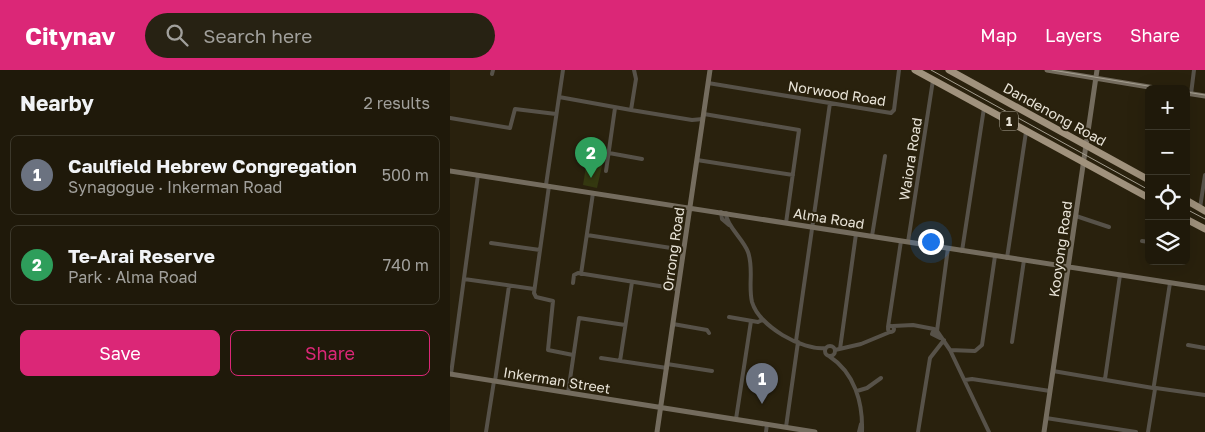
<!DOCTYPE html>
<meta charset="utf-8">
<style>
body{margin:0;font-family:"Golos Text",sans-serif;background:#272213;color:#f1f3f6}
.controls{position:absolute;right:15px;top:15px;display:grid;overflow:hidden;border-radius:8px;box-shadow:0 5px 20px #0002}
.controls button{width:45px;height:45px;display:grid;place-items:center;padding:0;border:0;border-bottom:1px solid #3c382b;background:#1f190a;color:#f1f3f6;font:25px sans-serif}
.you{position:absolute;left:480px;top:171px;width:18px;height:18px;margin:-12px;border:4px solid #fff;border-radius:50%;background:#1a73e8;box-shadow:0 0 0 8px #1a73e833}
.badge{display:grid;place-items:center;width:32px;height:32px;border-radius:50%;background:#db2777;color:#fff;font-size:16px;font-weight:700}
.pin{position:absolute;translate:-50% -41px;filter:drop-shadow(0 1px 2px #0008)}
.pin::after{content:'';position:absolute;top:26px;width:18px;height:15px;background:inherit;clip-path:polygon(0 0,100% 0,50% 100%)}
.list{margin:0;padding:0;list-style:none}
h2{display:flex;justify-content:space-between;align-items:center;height:65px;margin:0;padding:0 20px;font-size:21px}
h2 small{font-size:16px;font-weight:400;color:#a1a09c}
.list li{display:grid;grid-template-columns:32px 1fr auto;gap:15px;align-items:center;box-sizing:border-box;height:80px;margin:0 10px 10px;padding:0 10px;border:1px solid #3c382b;border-radius:8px}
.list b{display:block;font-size:19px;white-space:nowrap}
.list p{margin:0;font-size:16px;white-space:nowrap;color:#a1a09c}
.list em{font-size:16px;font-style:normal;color:#a1a09c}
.actions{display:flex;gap:10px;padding:15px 20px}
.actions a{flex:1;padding:11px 0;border:1px solid #db2777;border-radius:8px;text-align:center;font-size:18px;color:#db2777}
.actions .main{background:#db2777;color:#fff}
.icon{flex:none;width:28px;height:28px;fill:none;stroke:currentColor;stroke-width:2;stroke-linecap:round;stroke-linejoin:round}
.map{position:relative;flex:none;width:755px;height:362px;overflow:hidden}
header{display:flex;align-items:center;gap:30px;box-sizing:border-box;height:70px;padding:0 25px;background:#db2777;color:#fff}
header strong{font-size:24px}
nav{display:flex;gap:28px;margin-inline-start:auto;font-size:18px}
.search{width:350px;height:45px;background:#272213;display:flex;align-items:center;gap:12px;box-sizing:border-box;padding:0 18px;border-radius:28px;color:#a1a09c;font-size:19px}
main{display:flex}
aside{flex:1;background:#1f190a}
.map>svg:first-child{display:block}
</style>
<header>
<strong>Citynav</strong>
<div class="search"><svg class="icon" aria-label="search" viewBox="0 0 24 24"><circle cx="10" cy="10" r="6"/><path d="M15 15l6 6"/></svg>Search here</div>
<nav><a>Map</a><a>Layers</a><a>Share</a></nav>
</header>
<main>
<aside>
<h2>Nearby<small>2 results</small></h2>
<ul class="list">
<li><span class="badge" style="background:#6b7280">1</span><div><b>Caulfield Hebrew Congregation</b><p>Synagogue · Inkerman Road</p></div><em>500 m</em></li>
<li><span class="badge" style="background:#2e9e5b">2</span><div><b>Te-Arai Reserve</b><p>Park · Alma Road</p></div><em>740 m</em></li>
</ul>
<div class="actions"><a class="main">Save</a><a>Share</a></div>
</aside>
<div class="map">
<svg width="755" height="362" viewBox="0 0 755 362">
<rect width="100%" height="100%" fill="#29210d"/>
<path fill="#343810" d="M138,84L154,87L147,118L133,115Z"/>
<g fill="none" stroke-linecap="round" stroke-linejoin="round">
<path stroke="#575249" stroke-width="4" d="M42,4L43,0
M258,13L441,43L444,40L449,0
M741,24L744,0
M109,27L181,40L242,50L253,49
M181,40L186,9L184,0
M254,44L349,60L336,153
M0,48L60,58L65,39L106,44
M159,83L192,89
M247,90L343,105
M156,101L165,38
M96,115L113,0
M99,116L84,223L86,227L103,231L98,280L123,285
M750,138L755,105
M271,142L272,149L279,155
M276,143C275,154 294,170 298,182C304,199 298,215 302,232C309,256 352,281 376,278
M626,146L659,157
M137,165L234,180
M422,166L435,86
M692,171L699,172
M458,172L483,10
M41,173L90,180
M512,181L534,38
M557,188L576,62
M131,204L143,123
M14,209L84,219
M123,213L124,205L128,203L228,219
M279,247L308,252L312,250
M223,254L257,260L259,263
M438 259a3 3 0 1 1 6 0a3 3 0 1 1-6 0Z
M443,256L463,255L484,259
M438,257L451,171
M487,261L500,280L539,362
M487,261L498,178
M485,265L487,261L484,259L482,264L490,268
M346,271L380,33
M562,272L574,190
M738,275L755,278
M375 281a5 5 0 1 1 10 0a5 5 0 1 1-10 0Z
M390,279L406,164
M385,280L411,274L440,262
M500,280L525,281L532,275L545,186
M379,286C405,303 413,333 412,362
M151,288L217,298
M170,291L182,212
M217,294L262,301
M603,301L703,318
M1,304L28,105
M655,309L670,205
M515,310L522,309L600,321
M45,311L59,216
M704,315L720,213
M706,318L755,325
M407,321L417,318L431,308
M118,323L129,248L175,255
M596,348L686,362
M286,349L301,251
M336,357L348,272
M36,362L44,311
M316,362L317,354
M409,362L411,354
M468,362L480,288L494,270
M698,362L705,319"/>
<path stroke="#746c5e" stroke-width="5" d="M597,0L711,19
M736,23L755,26
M0,101L755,218
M0,304L365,362
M207,362L260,0
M594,362L647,0"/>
<path stroke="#a0927d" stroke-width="7" d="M465,0L699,128
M499,0L699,110
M736,130L755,141
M736,149L755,159"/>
<path stroke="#a49e8f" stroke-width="1" d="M481,0L699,120
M602,0L716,19
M736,22L755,25
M736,139L755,149"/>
</g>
<g text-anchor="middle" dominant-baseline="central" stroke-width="4" stroke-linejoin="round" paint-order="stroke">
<rect fill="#29210d" stroke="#afa99a" stroke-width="1" x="550" y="41.5" width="18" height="19" rx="4"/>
<g font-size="12" font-weight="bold" fill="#e8e3d7">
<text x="559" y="51">1</text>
</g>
<g font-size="14" fill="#e8e3d7" stroke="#29210d">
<text transform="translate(387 23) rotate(9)">Norwood Road</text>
<text transform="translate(605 44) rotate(29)">Dandenong Road</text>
<text transform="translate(460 89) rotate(-81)">Waiora Road</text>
<text transform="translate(379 148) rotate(9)">Alma Road</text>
<text transform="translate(223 179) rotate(-82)">Orrong Road</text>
<text transform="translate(610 179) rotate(-82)">Kooyong Road</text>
<text transform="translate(107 310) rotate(9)">Inkerman Street</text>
</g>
</g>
</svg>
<div class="controls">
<button>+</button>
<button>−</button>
<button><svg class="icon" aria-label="locate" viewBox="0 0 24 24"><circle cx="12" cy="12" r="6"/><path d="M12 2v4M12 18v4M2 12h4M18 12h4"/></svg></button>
<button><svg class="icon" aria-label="layers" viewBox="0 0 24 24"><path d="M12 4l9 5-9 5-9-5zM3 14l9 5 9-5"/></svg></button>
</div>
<div class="you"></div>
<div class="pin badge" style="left:312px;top:334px;background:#6b7280">1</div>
<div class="pin badge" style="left:141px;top:108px;background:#2e9e5b">2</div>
</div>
</main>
